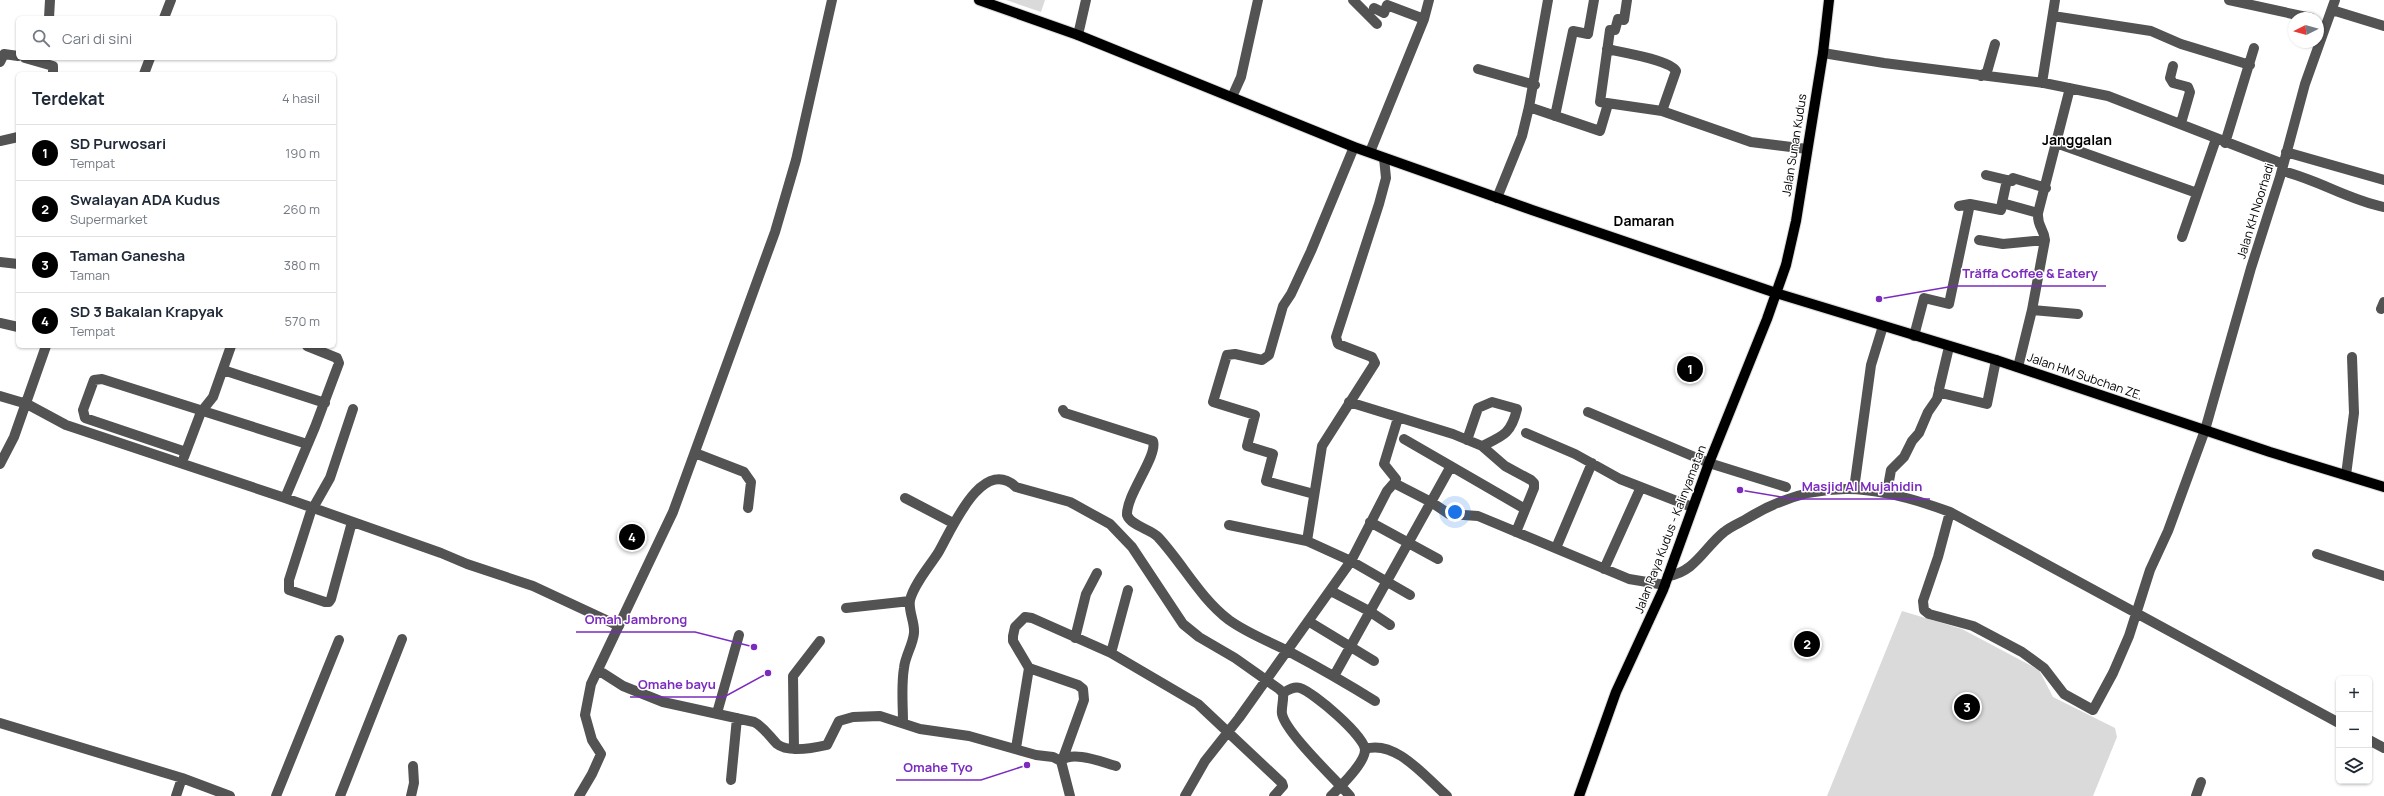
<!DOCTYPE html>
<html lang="id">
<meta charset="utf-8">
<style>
body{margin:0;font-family:Manrope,sans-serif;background:#f6f6f7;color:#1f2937}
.controls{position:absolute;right:12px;bottom:12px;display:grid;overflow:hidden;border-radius:6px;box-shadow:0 1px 3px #0004}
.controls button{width:36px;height:36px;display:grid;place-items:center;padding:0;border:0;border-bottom:1px solid #e0e1e3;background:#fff;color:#1f2937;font:20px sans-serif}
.compass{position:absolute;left:2288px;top:12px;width:36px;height:36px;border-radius:50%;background:#fff;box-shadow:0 1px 3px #0004;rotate:265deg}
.you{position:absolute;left:1455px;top:512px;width:14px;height:14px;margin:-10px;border:3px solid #fff;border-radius:50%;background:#1a73e8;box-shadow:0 0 0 6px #1a73e833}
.badge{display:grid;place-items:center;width:26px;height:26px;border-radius:50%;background:#000;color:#fff;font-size:13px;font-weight:700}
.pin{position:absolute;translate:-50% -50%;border:2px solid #fff;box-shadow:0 1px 4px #0006}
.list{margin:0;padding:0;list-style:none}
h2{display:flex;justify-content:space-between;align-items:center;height:52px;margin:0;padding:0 16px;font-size:17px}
h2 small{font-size:13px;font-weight:400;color:#747a83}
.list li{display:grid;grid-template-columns:26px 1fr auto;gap:12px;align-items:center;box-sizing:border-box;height:56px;padding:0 16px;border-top:1px solid #e0e1e3}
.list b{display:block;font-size:15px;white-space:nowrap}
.list p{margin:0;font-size:13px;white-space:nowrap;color:#747a83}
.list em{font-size:13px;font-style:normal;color:#747a83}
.icon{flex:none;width:22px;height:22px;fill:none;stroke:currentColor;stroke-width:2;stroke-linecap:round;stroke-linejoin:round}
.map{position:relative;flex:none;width:2384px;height:796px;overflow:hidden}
.search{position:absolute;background:#fff;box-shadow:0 1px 3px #0004;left:16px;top:16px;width:320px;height:44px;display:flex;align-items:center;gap:10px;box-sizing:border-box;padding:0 14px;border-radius:6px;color:#747a83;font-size:15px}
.panel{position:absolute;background:#fff;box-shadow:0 1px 3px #0004;left:16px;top:72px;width:320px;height:276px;border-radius:6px}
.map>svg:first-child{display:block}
</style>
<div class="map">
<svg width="2384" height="796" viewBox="0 0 2384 796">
<rect width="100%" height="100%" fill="#fff"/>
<path fill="#dadada" d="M1006,0H1045L1041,12Z
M1902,611L1962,629L2039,670L2053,697L2115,728L2117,737L2093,796H1827Z"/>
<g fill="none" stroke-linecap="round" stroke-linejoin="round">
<g stroke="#dbdbdb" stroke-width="12">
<path id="major" d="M979,0L1078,35L1354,147L1532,210L1776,293L1996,360L2270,452L2384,487
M1579,796L1616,692L1663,590L1709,463L1767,319L1786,265L1796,221L1823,53L1829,0"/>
</g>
<path stroke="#535353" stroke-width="10" d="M1353,0L1377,24
M1627,0L1624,20L1618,19L1615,30H1610L1600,102L1662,111L1751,142L1807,149
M2229,0L2311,18
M1374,8L1384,13L1387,5L1424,19
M2332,10L2384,26
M2053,16L2151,31L2181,44L2250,65
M49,18L50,0
M164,18L171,0
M1078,35L1086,0
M1607,49C1621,52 1670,60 1676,71L1662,111
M1823,53L1884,63L2044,83L2108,96L2283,164
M25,58L53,66V74
M0,62L4,54L18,56
M2173,66L2170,78L2173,83L2188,87L2190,92L2181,123
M1478,69L1535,85
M144,74L150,58
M1981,76L1987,72L1995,44
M2042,83L2055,0
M1232,97L1241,77L1258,0
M1529,107L1600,131L1608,104
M1555,116L1573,31L1588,34L1594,0
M0,141L18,137
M2056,143L2197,193
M2225,143L2254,48
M1370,152L1424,19L1429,0
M2286,152L2384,180
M1384,158L1386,178L1379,204L1336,337L1338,344L1372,357L1375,363L1322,446L1307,541L1351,561L1410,595
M2282,171C2317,179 2348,200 2384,207
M1986,175L2007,180
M1497,198L1522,136L1529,107L1548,0
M2002,203L2007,180L2012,181L2013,178L2046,188
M1959,206L1970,204
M2182,237L2216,139
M1979,240L2003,244L2045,240
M0,262L18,264
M2381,309L2384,302
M2032,310L2078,314
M0,323L18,327
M1914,336L1924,298L1949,304L1970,204L2001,210L2002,203L2038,213
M1949,347L1939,389L1941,393L1987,404L1996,360
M2018,367L2032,310L2045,240C2044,228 2037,227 2038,213L2070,88
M223,370L325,403
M0,396L27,404L66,425L285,498L441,553L467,564L533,586L619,626
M1349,402L1453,434L1482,446L1505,466L1531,480L1534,483V488L1516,532
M1063,410L1065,413L1153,441C1158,456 1126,495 1127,515C1131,526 1151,529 1158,537C1183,564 1200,598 1229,620C1247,633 1268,641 1288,651C1318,667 1346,683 1375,701
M1588,412L1709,463L1786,487
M1526,433L1575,454L1620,479L1692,507
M1404,439L1525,509
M1467,440L1478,408L1492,402L1517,409C1511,434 1503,436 1482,446
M186,452L85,418L83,410L94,380L102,379L307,444
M695,453L744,472L751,482L748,508
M184,457L201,412L213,397L231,346
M0,464L14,437L46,346
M2346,475L2354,413L2352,357
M1394,483L1396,479L1384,464L1398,418
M1854,489L1871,365L1883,326
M1887,492L1891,470L1904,457L1912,441L1919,433L1928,412L1937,399L1939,391
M1314,494L1266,481L1273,454L1247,446L1255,415L1213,402L1227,355L1235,354L1262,360L1269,355L1283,306L1291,294L1311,251L1354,147
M285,498L315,427L339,363L337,358L307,346
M905,498L953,523
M312,508L289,580V590L325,602H329L331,599L352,522
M313,508L330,478L353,409
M1950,512L1938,557L1923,601L1924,610L1929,614L1973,626L2022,652L2044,668L2064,694L2093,710L2113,673L2129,636L2150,570L2168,531L2205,430L2251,268L2280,177L2305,84L2335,0
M1370,522L1438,559
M1229,525L1307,541
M1556,548L1592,463
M2317,554L2384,576
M1604,569L1641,487
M1668,576C1695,572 1704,548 1724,532C1731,526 1740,523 1748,518C1817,476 1878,485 1950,512L2339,723
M1331,591L1369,611L1390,625
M846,608L910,601
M1308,621L1374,661
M1075,638L1086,594L1097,573
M1111,653L1128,590
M598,670L623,686L663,702L754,722C764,727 769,736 777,744C788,753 814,748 827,745L839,721L853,717L880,716L920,729L969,736L1036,755L1053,757L1061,761L1070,796
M1334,676L1431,502L1449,514L1478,516L1629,579L1665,585
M1283,693C1288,690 1294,686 1300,688C1313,692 1365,736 1365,750C1365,763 1340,787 1331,796
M717,713L739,635
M0,723L182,778L230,796
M903,723C903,705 901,686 904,668C905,656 913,645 914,633C915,622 908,611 910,600C914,584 929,567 938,553C951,531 982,455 1016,487L1070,502L1110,524L1132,547L1183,624L1199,637L1235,658L1279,689L1283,693C1284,700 1281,708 1282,714C1286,733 1335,779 1350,796
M2369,740L2384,748
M1016,748L1029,668
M794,749L793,676L820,641
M1365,749C1396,739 1426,778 1447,796
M1063,758L1084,700L1083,689L1078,685L1029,668L1013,641V636L1015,627L1025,617L1032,618L1111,653L1198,704L1282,783L1283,786L1274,796
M1060,761C1073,750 1101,762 1116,766
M731,780L737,718
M176,796L182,778
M276,796L339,640
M340,796L402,639
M411,796L414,783L413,766
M579,796L592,774L601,754L592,740L585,715L591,684L673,512L775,232L796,160L832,0
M1185,796L1205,761L1239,718L1351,561L1387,491L1394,483L1431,502L1451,466
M2196,796L2201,782"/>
<use href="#major" stroke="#000" stroke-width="10"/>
</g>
<g text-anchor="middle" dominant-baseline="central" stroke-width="3" stroke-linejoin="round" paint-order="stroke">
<g font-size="12" fill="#000" stroke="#fff">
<text transform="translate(1794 145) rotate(-81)">Jalan Sunan Kudus</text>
<text transform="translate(2255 211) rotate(-73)">Jalan KH Noorhadi</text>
<text transform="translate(2085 376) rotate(19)">Jalan HM Subchan ZE.</text>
<text transform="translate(1670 529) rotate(-69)">Jalan Raya Kudus - Kalinyamatan</text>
</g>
<g font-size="14" font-weight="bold" fill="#000" stroke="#fff">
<text x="2077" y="139">Janggalan</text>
<text x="1644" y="220">Damaran</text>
</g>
</g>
<path fill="none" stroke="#7b2cbf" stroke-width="1.5" d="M1879 299L1954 286H2106M1740 490L1793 499H1930M754 647L695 632H576M768 673L724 697H630M1027 765L981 780H896"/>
<g fill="#7b2cbf" stroke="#fff" stroke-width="1.5">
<circle cx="1879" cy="299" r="4"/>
<circle cx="1740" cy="490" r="4"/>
<circle cx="754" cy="647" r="4"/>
<circle cx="768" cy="673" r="4"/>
<circle cx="1027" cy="765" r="4"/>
</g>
<g font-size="13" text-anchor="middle" font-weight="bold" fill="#7b2cbf" stroke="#fff" stroke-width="3" stroke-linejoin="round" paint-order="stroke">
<text x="2030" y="278">Träffa Coffee &amp; Eatery</text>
<text x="1862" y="491">Masjid Al Mujahidin</text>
<text x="636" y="624">Omah Jambrong</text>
<text x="677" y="689">Omahe bayu</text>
<text x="938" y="772">Omahe Tyo</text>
</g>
</svg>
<div class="controls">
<button>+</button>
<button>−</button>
<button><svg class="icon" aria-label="layers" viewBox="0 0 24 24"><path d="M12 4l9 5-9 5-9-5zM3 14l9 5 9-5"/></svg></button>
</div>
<svg class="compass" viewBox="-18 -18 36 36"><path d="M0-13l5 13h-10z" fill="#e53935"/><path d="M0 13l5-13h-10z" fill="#747a83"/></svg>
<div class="you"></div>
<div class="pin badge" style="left:1690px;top:369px">1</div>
<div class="pin badge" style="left:1807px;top:644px">2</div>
<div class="pin badge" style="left:1967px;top:707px">3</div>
<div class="pin badge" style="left:632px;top:537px">4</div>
<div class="search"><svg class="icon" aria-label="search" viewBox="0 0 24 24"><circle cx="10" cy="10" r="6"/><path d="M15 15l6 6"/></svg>Cari di sini</div>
<section class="panel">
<h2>Terdekat<small>4 hasil</small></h2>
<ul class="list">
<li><span class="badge">1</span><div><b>SD Purwosari</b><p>Tempat</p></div><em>190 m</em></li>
<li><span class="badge">2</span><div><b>Swalayan ADA Kudus</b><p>Supermarket</p></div><em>260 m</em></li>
<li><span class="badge">3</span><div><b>Taman Ganesha</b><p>Taman</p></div><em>380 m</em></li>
<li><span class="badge">4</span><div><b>SD 3 Bakalan Krapyak</b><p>Tempat</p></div><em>570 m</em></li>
</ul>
</section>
</div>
